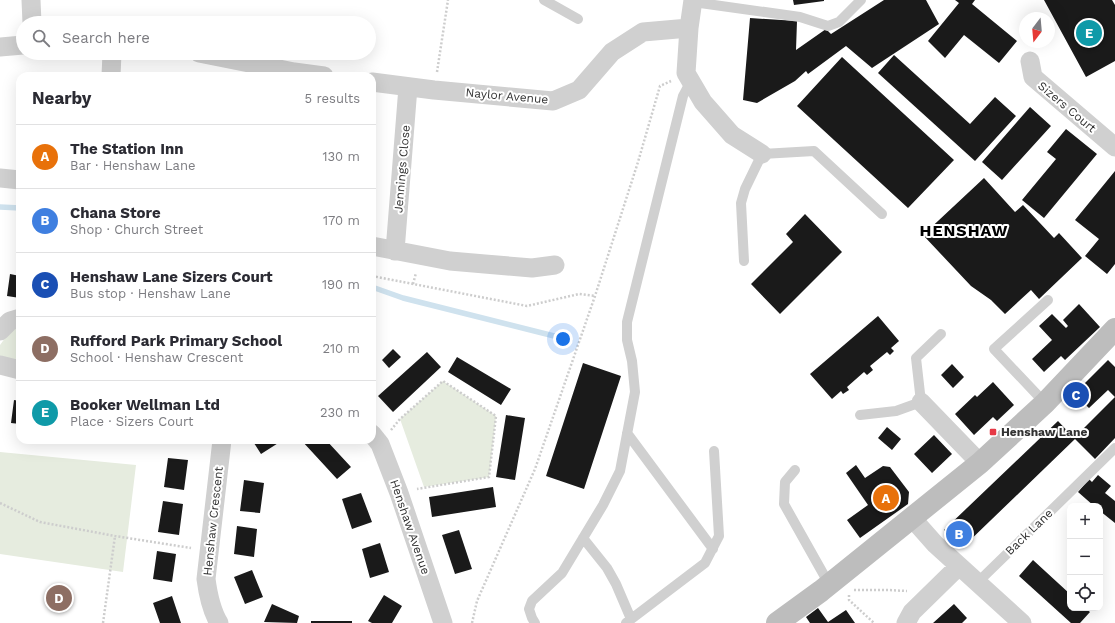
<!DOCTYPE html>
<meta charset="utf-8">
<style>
body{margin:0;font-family:"Work Sans",sans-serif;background:#f7f7f7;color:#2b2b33}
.controls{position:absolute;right:12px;bottom:12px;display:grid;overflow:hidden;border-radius:8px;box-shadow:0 4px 16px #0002}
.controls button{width:36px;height:36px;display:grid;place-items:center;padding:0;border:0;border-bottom:1px solid #e1e1e2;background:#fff;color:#2b2b33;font:20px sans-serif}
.compass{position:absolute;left:1019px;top:12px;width:36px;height:36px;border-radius:50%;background:#fff;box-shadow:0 4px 16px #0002;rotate:196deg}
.you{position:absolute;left:563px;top:339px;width:14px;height:14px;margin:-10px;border:3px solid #fff;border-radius:50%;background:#1a73e8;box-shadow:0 0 0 6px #1a73e833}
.badge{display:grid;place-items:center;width:26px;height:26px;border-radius:50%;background:#e63946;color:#fff;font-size:13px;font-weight:700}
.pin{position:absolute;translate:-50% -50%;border:2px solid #fff;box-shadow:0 1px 4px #0006}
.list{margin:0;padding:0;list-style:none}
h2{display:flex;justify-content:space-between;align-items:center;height:52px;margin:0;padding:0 16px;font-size:17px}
h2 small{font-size:13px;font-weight:400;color:#7c7c81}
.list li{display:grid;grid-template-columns:26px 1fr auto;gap:12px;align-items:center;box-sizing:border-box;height:64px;padding:0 16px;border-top:1px solid #e1e1e2}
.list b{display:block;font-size:15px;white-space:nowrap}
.list p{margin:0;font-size:13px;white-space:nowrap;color:#7c7c81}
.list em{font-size:13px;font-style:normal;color:#7c7c81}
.icon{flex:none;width:22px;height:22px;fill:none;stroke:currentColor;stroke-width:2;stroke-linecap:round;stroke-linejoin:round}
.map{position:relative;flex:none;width:1115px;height:623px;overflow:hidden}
.search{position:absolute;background:#fff;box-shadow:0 4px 16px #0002;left:16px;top:16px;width:360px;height:44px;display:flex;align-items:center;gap:10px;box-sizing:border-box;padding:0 14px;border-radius:22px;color:#7c7c81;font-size:15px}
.panel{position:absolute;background:#fff;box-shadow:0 4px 16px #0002;left:16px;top:72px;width:360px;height:372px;border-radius:12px}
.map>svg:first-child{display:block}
</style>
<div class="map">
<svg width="1115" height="623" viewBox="0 0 1115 623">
<rect width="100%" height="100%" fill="#fff"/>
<path fill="#e6ecdf" d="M20,326V361L0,356V345L11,330Z
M443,381L496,416L489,477L424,487L400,419Z
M0,452L136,465L123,572L0,554Z"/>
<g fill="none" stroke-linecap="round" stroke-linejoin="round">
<path stroke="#cfe2ee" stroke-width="5.5" d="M0,207L20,208
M372,287L403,298L570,340"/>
</g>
<path fill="#1a1a1a" d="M793,0H824V1L794,5Z
M884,0H926L939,24L872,68L846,46L808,74L806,71L795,81L757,103L743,100L750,18L797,21L796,50L826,29L831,34Z
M955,0H975L972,4L1017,41L999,63L964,35L945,58L928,41L959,3Z
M1044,0H1112L1115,5V61L1086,77Z
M894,55L970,124L995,97L1016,116L975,161L878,73Z
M842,57L954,160L908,208L797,106Z
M1030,107L1051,126L1002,180L982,162Z
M1066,129L1097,154L1044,218L1022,200L1056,159L1047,152Z
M1115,171V264L1107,274L1085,256L1099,239L1075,220Z
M984,178L1015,212L1023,205L1054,238L1059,233L1082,258L1039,299L1031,290L1005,314L991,300L971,286L923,235Z
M805,214L842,252L780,314L751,284L793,242L786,234Z
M10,274L20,276V298L7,296Z
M1079,304L1100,327L1065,360L1061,356L1044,372L1032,359L1052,340L1039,326L1052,314L1066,328L1068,326L1063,320Z
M878,316L899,341L891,348L894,351L890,355L887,352L870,366L873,370L867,375L864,372L847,387L849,390L843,394L841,391L832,399L810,374Z
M393,349L401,357L389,368L382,360Z
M427,352L441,367L393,412L378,396Z
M457,357L511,389L501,405L448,372Z
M1108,360L1115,367V438L1095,459L1075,439L962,548L944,530L1058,421L1074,438L1115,397L1108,390L1089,408L1074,394Z
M583,363L621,376L584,489L546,476Z
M952,364L964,377L953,388L941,375Z
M993,382L1014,405L997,421L993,417L974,435L955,414L975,395L977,397Z
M14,400L20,401V424L11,423Z
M506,415L525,418L515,480L496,477Z
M887,427L901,439L892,450L878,438Z
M934,435L952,454L932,473L914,454Z
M252,440H283L261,454Z
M304,440H326L351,467L337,479L302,441Z
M168,458L188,460L184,490L164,487Z
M856,465L865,478L883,466L890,467L909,492L908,504L860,538L847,520L868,505L846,473Z
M1098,475L1111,486L1105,493L1115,501V523L1100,511V506H1094L1078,492L1089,479L1092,482Z
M244,480L264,483L260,513L240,511Z
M493,487L496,507L432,517L429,497Z
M361,493L372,522L352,529L342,499Z
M163,501L183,504L179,535L158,532Z
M237,526L257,529L254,557L234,554Z
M459,530L472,569L455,574L442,535Z
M380,543L389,572L370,578L362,549Z
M157,551L176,554L172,582L153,579Z
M1033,560L1070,594V608H1085L1090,612L1080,623H1071L1019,576Z
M252,570L263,597L245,604L234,577Z
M384,595L402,606L392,623H372L368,621Z
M172,596L181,623H160L153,603Z
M272,604L299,616L297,623L264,622Z
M954,604L967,618L962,623H933Z
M818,608L828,622L846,610L855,623H810L806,617Z
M311,621H352V623H311Z"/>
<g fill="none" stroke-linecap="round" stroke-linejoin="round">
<path stroke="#cdcdcd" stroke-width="2.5" stroke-dasharray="2 2" stroke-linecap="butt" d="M437,72L448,0
M372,276L527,306L579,294L595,296
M413,284L416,273
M391,430L400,419L443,381L496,416L489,477L417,489
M0,503L40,522L115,536L191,548
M854,590H888L907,591
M849,595V600L874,623
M103,623L115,536
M472,623L477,601L535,469L595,296L638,162L660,86L671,81"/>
<path stroke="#d0d0d0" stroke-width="10" d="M544,0L578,19
M693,2L800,17L828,26L839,22L861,0
M744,261L741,203L745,189L762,154L814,151L882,214
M1045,403L994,349L1048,300
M860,415L896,411L921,402L916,358L941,334
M627,433L713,549
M795,470L785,482L784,504L829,584
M583,538L607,568L616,584L631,619
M977,583L1115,448
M535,623L532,618L529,609L532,601L562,573L603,505L620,471L635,392L632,361L627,340V322L683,96L691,81
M626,623L705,563L719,536L714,451"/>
<path stroke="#d0d0d0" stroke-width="19" d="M31,0L32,23
M693,0L689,28L686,73L703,102L732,135L762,154
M0,47L23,45
M199,53L294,72L324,76
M1030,61L1033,77L1115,147
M111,76L112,53
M372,82L434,90L553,101L579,90L612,52L643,32L689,28
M0,178L20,180
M372,246L450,261L532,268L555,265
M395,251L408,87
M0,331L10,321L20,318
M0,365L20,370
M921,402L980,463
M372,434L380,444L399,493L443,623
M912,518L935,544L1022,623
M219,623C211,610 208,594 206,579L222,440
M906,623L912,612L959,566"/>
<path stroke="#bdbdbd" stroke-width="22" d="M777,623L821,591L980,463L1045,403L1115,329"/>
</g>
<rect fill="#e63946" stroke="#fff" stroke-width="1.5" x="989" y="428" width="8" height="8" rx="2"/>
<g text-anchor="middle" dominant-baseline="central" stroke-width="4" stroke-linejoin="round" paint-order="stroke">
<g font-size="12" fill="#333" stroke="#fff">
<text transform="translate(507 96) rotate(5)">Naylor Avenue</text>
<text transform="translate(1067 107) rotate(40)">Sizers Court</text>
<text transform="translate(402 169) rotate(-85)">Jennings Close</text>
<text transform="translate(213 521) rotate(-84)">Henshaw Crescent</text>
<text transform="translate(410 527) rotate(71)">Henshaw Avenue</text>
<text transform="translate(1029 532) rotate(-44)">Back Lane</text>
</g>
<g font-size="12" font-weight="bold" fill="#333" stroke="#fff" text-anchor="start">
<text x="1001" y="432">Henshaw Lane</text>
</g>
<g font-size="16" font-weight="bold" letter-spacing="1" fill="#000" stroke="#fff">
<text x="964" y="230">HENSHAW</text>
</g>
</g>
</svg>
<div class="controls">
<button>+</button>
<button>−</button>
<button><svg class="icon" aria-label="locate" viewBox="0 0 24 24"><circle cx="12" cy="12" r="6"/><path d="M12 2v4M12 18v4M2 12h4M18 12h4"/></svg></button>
</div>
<svg class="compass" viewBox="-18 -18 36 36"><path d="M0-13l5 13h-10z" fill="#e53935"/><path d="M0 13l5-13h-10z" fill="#7c7c81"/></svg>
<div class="you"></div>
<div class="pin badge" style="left:886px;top:498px;background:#e8710a">A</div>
<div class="pin badge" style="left:959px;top:534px;background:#3f7fe0">B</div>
<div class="pin badge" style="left:1076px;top:395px;background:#1a4fb4">C</div>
<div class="pin badge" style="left:59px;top:598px;background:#8d6e63">D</div>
<div class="pin badge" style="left:1089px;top:33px;background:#0f9aa8">E</div>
<div class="search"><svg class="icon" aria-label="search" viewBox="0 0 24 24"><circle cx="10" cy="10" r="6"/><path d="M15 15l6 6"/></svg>Search here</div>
<section class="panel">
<h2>Nearby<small>5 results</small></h2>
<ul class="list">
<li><span class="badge" style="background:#e8710a">A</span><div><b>The Station Inn</b><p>Bar · Henshaw Lane</p></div><em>130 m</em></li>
<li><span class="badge" style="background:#3f7fe0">B</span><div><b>Chana Store</b><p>Shop · Church Street</p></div><em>170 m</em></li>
<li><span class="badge" style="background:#1a4fb4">C</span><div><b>Henshaw Lane Sizers Court</b><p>Bus stop · Henshaw Lane</p></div><em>190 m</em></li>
<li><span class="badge" style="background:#8d6e63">D</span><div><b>Rufford Park Primary School</b><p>School · Henshaw Crescent</p></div><em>210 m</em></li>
<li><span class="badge" style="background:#0f9aa8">E</span><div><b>Booker Wellman Ltd</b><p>Place · Sizers Court</p></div><em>230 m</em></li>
</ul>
</section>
</div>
